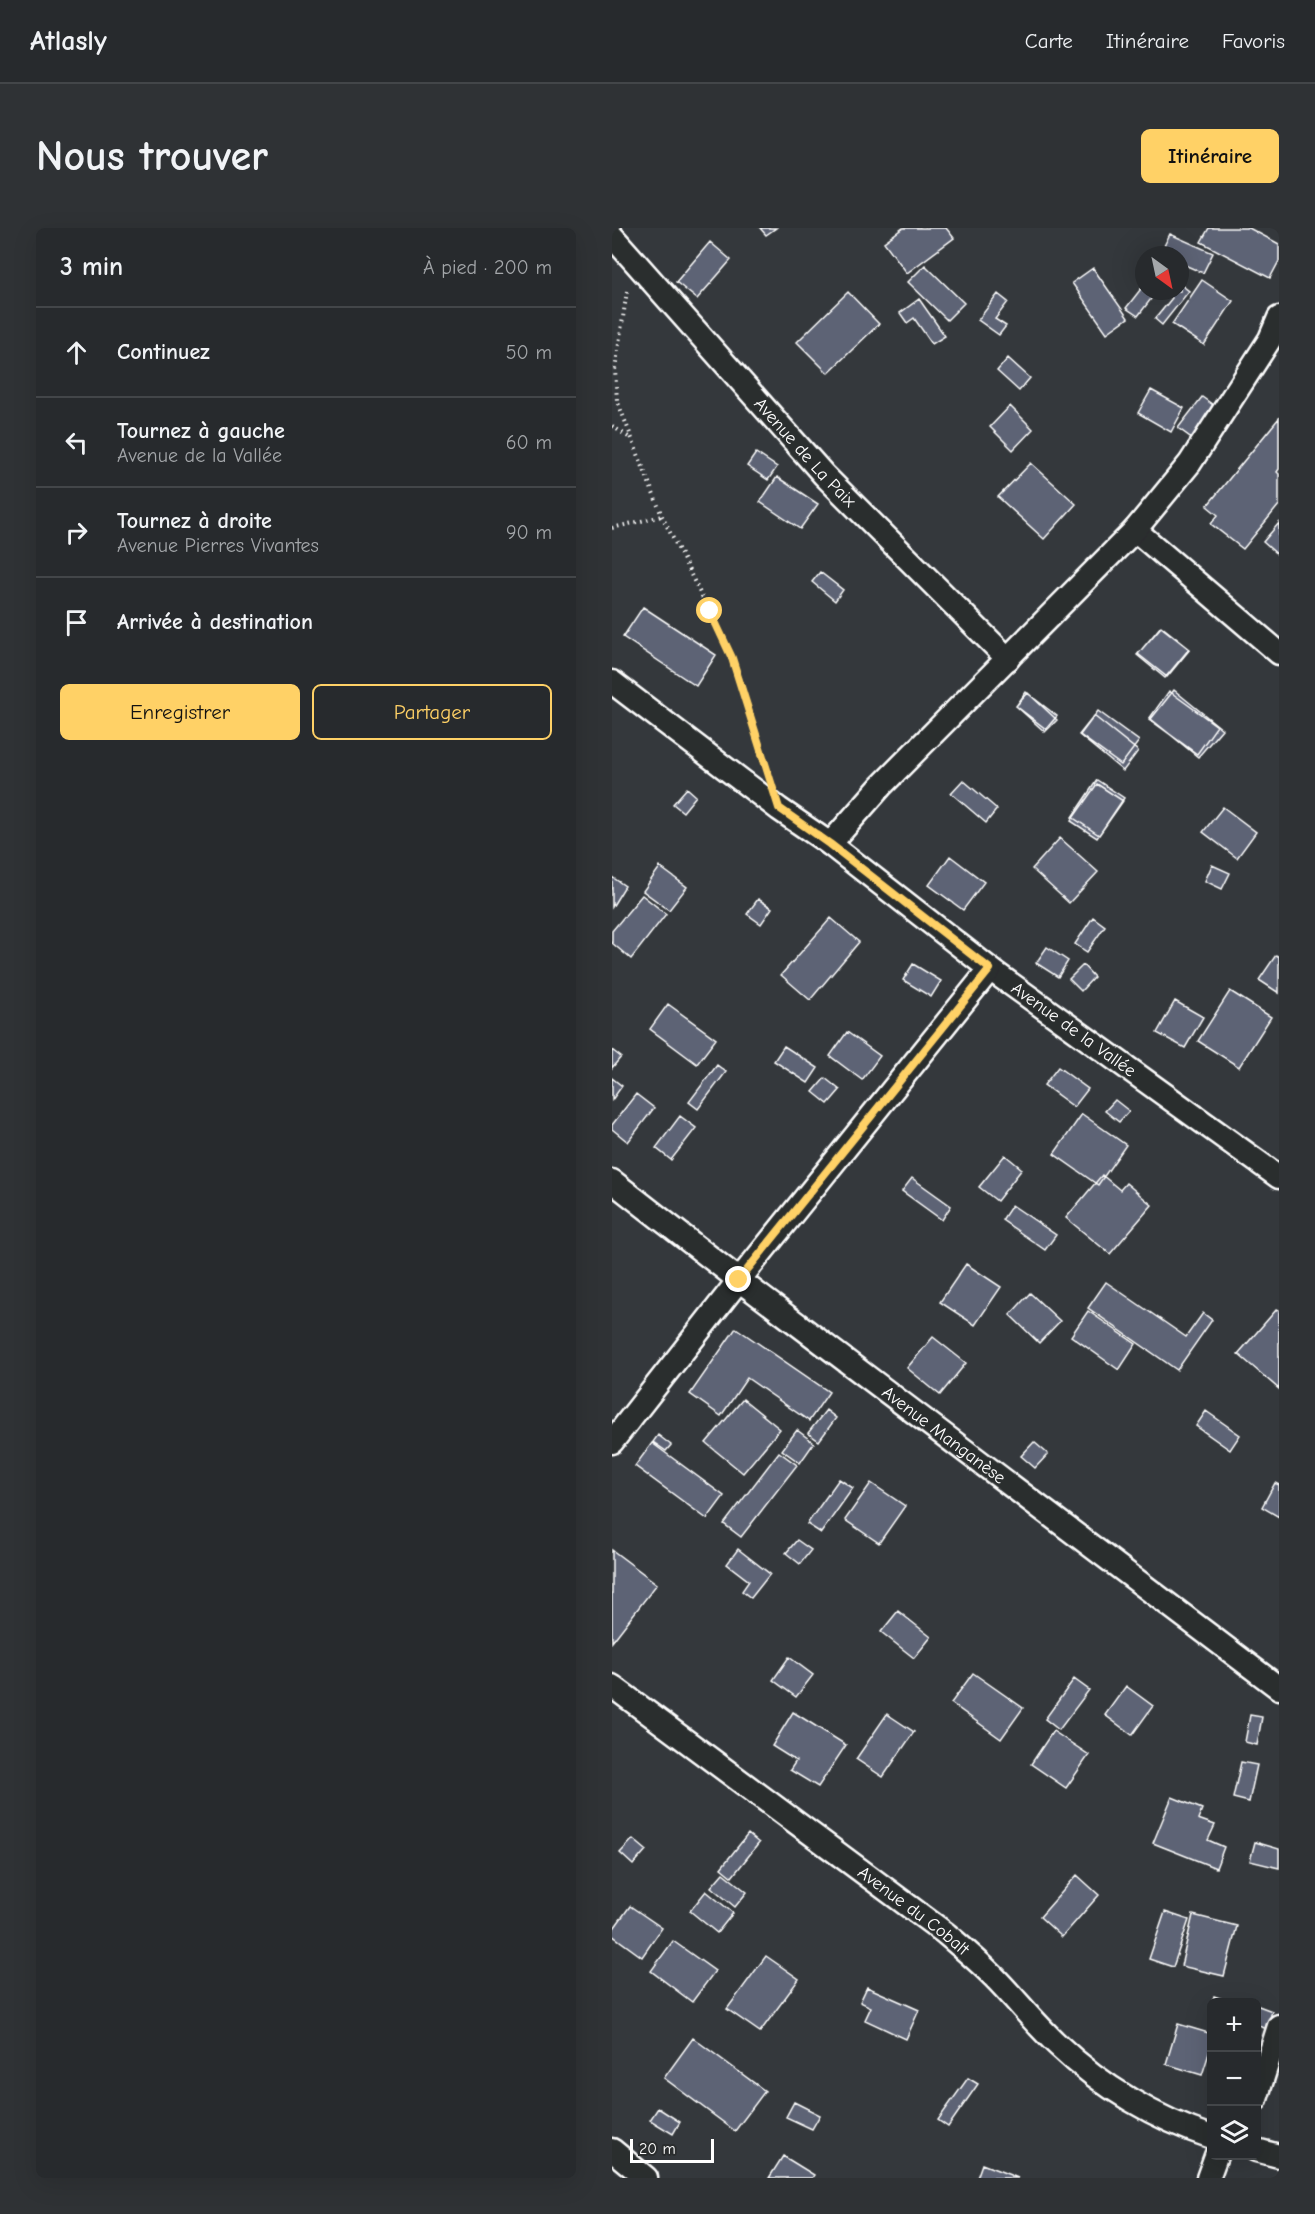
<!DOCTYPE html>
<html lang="fr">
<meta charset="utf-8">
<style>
body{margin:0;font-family:"Comic Neue",sans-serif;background:#2f3235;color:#f1f3f6}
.controls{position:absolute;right:18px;bottom:18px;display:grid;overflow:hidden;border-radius:9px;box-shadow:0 6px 24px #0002}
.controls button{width:54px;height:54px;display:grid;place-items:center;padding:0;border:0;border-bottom:2px solid #434649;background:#272a2d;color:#f1f3f6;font:30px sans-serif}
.compass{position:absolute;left:523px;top:18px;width:54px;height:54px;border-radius:50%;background:#272a2d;box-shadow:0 6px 24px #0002;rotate:147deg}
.scale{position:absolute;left:18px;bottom:15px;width:84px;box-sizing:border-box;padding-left:6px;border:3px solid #fff;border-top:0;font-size:16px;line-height:21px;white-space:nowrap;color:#fff;-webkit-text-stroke:4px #2a2d2e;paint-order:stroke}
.stop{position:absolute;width:18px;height:18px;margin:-14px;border:4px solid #ffd166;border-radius:50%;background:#fff}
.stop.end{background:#ffd166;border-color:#fff;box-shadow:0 2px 6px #0008}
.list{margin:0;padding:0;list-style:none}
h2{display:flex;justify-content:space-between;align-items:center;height:78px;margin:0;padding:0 24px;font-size:26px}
h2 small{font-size:20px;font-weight:400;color:#a4a7aa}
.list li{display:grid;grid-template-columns:39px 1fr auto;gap:18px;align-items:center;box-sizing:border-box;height:90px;padding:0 24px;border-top:2px solid #434649}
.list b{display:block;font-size:22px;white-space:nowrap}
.list p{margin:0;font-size:20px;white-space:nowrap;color:#a4a7aa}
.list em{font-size:20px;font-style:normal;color:#a4a7aa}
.actions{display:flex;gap:12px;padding:18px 24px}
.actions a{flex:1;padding:14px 0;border:2px solid #ffd166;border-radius:9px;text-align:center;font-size:21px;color:#ffd166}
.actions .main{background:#ffd166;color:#111}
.icon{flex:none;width:33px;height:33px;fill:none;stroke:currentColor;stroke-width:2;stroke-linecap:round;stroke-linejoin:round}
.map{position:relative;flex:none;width:667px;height:1950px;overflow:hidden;border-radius:9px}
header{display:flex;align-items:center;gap:36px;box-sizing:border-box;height:84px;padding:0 30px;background:#272a2d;border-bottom:2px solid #434649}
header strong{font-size:28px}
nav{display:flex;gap:33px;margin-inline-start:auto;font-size:21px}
.intro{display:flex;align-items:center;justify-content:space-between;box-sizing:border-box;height:144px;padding:0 36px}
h1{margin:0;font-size:42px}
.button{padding:15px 27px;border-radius:9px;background:#ffd166;color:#111;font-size:21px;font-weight:700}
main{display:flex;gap:36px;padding:0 36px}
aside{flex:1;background:#272a2d;border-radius:9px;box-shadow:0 6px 24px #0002}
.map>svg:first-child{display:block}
</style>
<header>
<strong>Atlasly</strong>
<nav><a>Carte</a><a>Itinéraire</a><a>Favoris</a></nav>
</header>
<div class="intro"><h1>Nous trouver</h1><a class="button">Itinéraire</a></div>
<main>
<aside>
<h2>3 min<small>À pied · 200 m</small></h2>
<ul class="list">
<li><svg class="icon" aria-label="ahead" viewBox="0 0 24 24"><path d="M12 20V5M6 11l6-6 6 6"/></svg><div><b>Continuez</b></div><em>50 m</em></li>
<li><svg class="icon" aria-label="left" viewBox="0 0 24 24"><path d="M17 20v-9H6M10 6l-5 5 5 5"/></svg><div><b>Tournez à gauche</b><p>Avenue de la Vallée</p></div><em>60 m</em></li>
<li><svg class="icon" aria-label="right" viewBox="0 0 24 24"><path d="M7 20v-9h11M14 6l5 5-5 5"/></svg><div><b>Tournez à droite</b><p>Avenue Pierres Vivantes</p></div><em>90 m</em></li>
<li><svg class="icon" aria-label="arrive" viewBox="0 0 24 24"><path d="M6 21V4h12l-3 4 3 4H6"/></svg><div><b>Arrivée à destination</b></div></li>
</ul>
<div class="actions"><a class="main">Enregistrer</a><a>Partager</a></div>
</aside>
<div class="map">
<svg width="667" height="1950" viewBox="0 0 667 1950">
<rect width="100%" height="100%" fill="#34383c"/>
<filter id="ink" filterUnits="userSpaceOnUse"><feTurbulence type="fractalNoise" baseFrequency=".0167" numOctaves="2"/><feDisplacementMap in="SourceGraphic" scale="12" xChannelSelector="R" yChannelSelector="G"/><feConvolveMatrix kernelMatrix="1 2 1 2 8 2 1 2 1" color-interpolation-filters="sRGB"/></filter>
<g filter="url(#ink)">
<path fill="#5d6375" stroke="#fff" stroke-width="1.5" d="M148,0H164L154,7Z
M291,0H334L342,10L295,45L272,14Z
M597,0H637L667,16V33L658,50L589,14Z
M558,6L601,25L591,45L568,35V27L548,26Z
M98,14L119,32L85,71L64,54Z
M313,37L352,75L335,92L296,54Z
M481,40L516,90L495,105L460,55Z
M590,52L621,73L592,117L560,96Z
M568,56L577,63L550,97L543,91L560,70L552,63H568Z
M532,57V63H545L526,88L514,80Z
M236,64L267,96L216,145L185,114Z
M386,66L396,74L383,91L394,98L387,107L366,92Z
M307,71L333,108L320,116L302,90L295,95L288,85Z
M396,130L418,150L407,163L385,143Z
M539,162L572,180L559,204L526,185Z
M590,169L608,182L585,214L566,200Z
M398,178L421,201L401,222L378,199Z
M667,190V241L665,244L667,246V277L631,321L599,296L606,287L595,278Z
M144,225L165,239L156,252L135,238Z
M419,235L464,276L432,311L386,269Z
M165,249L206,276L188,301L148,274Z
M667,295V328L651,314Z
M208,344L231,362L223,373L200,354Z
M31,379L104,427L84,458L11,409Z
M549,398L578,421L555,449L526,426Z
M549,399L577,421L553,450L525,427Z
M562,462L610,501L586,529L539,491Z
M557,463L605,498L585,526L537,491Z
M414,464L445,488L434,501L404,478Z
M416,465L445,492L433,504L404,478Z
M486,483L527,513L509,537L468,507Z
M482,488L526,523L511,543L467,507Z
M351,552L385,581L374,595L339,565Z
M485,552L512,570L487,607L460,589Z
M485,556L511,573L485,610L459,593Z
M75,560L84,568L71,584L61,576Z
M611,579L644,604L625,630L591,604Z
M448,610L486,644L457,675L420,641Z
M338,628L372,654L351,682L317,657Z
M600,637L618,645L610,661L593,653Z
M48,639L75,659L57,682L31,663Z
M0,649L13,658L0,679Z
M30,667L54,686L19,731L0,715V703Z
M146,671L160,680L149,696L135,686Z
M481,689L493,698L475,724L463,716Z
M219,690L247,714L198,772L169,747Z
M435,719L456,733L446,749L424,735Z
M664,727L667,729V765L647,752Z
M301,736L329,753L319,769L291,752Z
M471,737L482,749L469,763L457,751Z
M618,763L659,789L627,839L586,813Z
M563,773L591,789L573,820L545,805Z
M56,776L104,811L85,836L38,801Z
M235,804L268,828L250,852L218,828Z
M172,818L206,840L196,855L162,833Z
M0,822L9,829L0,840Z
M105,837L114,844L86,881L77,874Z
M446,839L476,861L462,879L432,857Z
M0,850L10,858L0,872Z
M213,850L228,862L216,876L201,864Z
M24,866L42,880L16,914L0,901V897Z
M503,872L517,883L507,894L493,883Z
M470,886L514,917L486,957L442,926Z
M68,888L84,900L59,932L44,920Z
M393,927L410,941L385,973L367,959Z
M490,947L508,962L514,955L540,977L498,1026L454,990Z
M300,950L339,978L330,992L290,963Z
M400,977L444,1007L433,1022L390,992Z
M354,1036L389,1059L363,1097L328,1074Z
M494,1054L574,1109L591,1085L600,1092L565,1142L476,1080Z
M418,1065L448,1093L427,1115L398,1087Z
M665,1081L667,1082V1161L626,1126Z
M476,1083L524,1116L507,1142L459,1108Z
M124,1100L217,1164L197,1193L135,1150L109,1188L78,1166Z
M321,1109L354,1135L328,1167L295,1140Z
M131,1171L168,1201L131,1245L94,1215Z
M214,1182L224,1190L207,1213L196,1205Z
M594,1183L628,1207L618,1222L584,1198Z
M185,1202L202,1215L188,1235L170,1222Z
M46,1207L59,1217L54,1223L41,1214Z
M422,1214L436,1226L423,1240L409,1228Z
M40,1215L112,1268L95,1291L23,1238Z
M167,1224L185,1237L129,1309L112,1296Z
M227,1251L241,1260L209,1305L195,1296Z
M259,1255L293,1278L267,1315L233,1292Z
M663,1255L667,1257V1289L650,1279Z
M185,1312L199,1322L188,1336L174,1325Z
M126,1321L158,1346L139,1370L130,1363L137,1353L115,1336Z
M0,1322L45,1356L0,1414Z
M286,1383L319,1409L302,1430L269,1404Z
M177,1429L201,1447L184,1469L161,1452Z
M361,1445L411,1480L389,1511L339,1475Z
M462,1451L477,1462L447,1502L433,1491Z
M514,1458L541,1478L520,1507L493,1487Z
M181,1484L234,1517L206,1559L178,1542L184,1533L160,1518Z
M275,1486L302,1504L271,1549L244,1531Z
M638,1487L650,1489L645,1517L633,1514Z
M441,1503L477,1527L454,1560L419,1536Z
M629,1534L645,1537L637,1574L621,1570Z
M560,1569L590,1581L586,1591L603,1597L596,1612L612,1619L604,1640L541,1615Z
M136,1606L147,1615L120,1649L109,1640Z
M21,1611L34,1622L21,1637L8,1625Z
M643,1614L667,1621V1640L638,1633Z
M111,1645L135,1664L123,1679L99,1659Z
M465,1647L487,1667L450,1709L428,1689Z
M94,1663L121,1685L105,1705L78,1683Z
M18,1678L50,1700L30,1729L0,1707V1703Z
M553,1684L577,1692L561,1739L537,1731Z
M581,1687L625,1698L612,1748L569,1738Z
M61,1713L103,1743L80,1774L39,1743Z
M154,1728L187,1751L148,1804L115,1781Z
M255,1759L307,1782L294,1811L253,1792L259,1779L248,1774Z
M602,1768L619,1774H600Z
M644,1777L660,1783L655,1801L644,1797Z
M566,1796L600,1806V1816L590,1847L554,1836Z
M81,1810L153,1863L123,1903L52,1850Z
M356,1850L366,1856L336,1899L326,1892Z
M182,1874L208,1887L200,1901L174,1889Z
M46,1880L68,1894L61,1906L38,1892Z
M171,1928L202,1947L200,1950H157Z
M370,1936L406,1950H365Z"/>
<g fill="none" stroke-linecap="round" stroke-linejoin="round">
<g stroke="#fff" stroke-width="27">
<g id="street">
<path id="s1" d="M0,8L212,247L396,431"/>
<path d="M523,302L667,425"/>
<path id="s2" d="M0,454L167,581L218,616L378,741L667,949"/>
<path d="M218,616L269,558L523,302L578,235L658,111L667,90"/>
<path id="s3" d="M0,953L127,1052L667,1460"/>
<path d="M0,1214L127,1052L378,741"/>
<path id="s4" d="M0,1458L333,1705C352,1721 370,1736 387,1754C407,1775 425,1798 447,1818C489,1858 544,1891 600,1909"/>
<path d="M644,1871L667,1798"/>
<path d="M0,1922L34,1950"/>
<path d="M644,1922L667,1928"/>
<path d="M596,1950L604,1928"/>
</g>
</g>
<path stroke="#fff" stroke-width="4" stroke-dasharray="1.5 4.5" stroke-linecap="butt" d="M15,63L3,142L5,172L50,288L120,430L154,538
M0,198L18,210
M0,300L50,288"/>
<use href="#street" stroke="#2a2d2e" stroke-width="22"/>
</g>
</g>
<g fill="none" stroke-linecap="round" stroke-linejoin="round" filter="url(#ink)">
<path stroke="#ffd166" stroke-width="8" d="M98,383L120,430L167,580L218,616L378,741L127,1052"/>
</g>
<g text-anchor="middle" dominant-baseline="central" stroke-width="4.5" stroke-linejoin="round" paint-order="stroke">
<g font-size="18" fill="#fff" stroke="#2a2d2e">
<text stroke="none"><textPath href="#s1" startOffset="290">Avenue de La Paix</textPath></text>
<text stroke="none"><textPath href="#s2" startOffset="578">Avenue de la Vallée</textPath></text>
<text stroke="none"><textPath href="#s3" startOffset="418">Avenue Manganèse</textPath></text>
<text stroke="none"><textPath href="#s4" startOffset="376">Avenue du Cobalt</textPath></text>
</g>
</g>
</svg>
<div class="controls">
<button>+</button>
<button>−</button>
<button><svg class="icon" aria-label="layers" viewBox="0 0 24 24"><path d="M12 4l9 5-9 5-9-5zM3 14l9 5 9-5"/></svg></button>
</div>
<svg class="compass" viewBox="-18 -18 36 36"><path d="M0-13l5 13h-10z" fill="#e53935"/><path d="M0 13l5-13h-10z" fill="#a4a7aa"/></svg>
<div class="scale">20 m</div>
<div class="stop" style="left:98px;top:383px"></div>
<div class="stop end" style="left:127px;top:1052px"></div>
</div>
</main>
